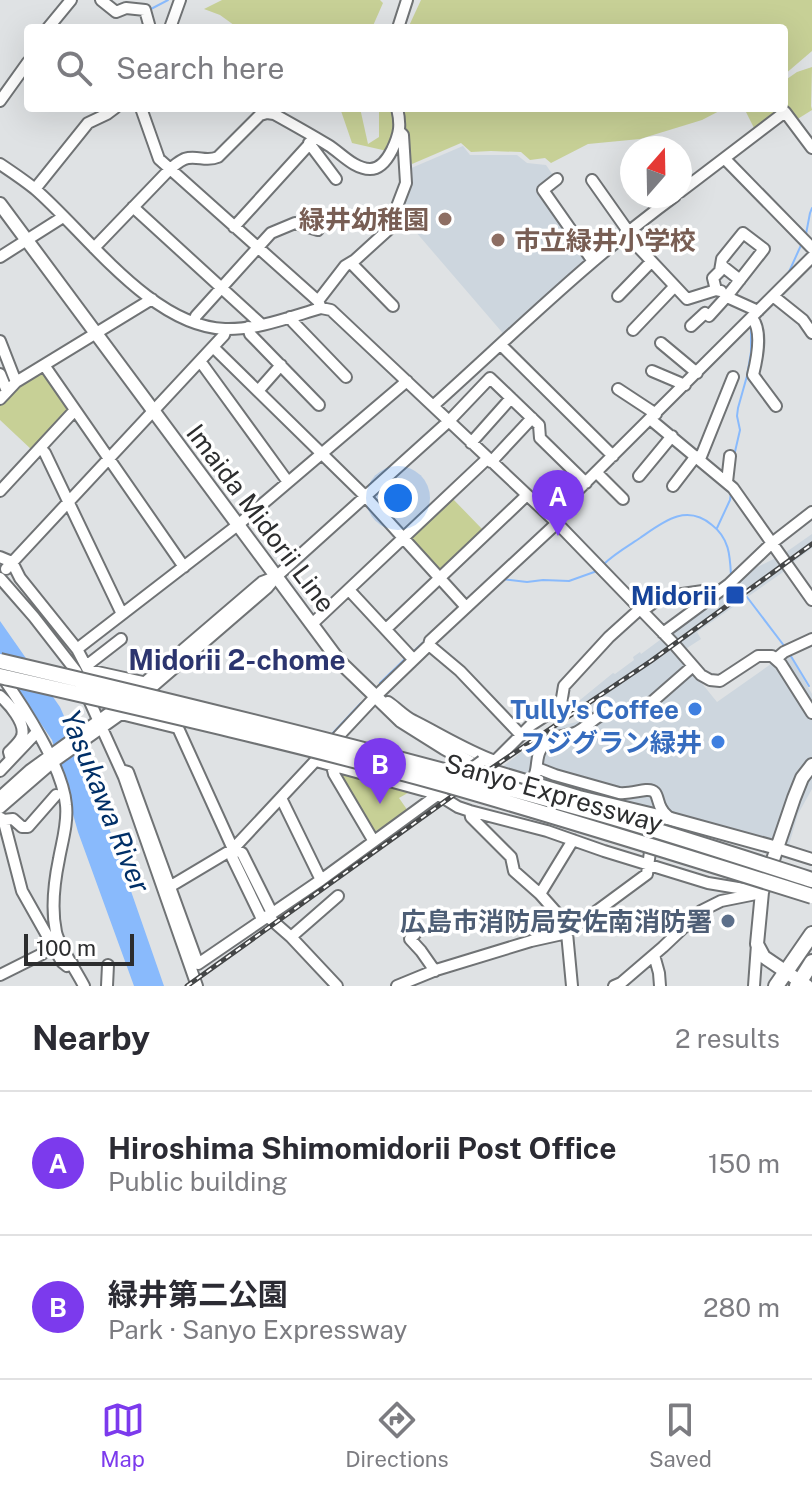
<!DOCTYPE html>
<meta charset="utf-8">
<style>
body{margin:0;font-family:"Public Sans","Noto Sans JP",sans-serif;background:#f7f7f7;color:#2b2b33}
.compass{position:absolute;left:620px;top:136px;width:72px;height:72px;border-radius:50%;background:#fff;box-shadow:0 8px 32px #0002;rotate:20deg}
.scale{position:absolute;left:24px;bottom:20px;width:110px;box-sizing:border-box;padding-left:8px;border:4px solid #2c2d2e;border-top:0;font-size:22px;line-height:28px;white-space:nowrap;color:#2c2d2e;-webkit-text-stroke:6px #fff;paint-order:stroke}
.you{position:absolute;left:398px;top:498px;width:28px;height:28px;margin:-20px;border:6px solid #fff;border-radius:50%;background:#1a73e8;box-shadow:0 0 0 12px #1a73e833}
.badge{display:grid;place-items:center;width:52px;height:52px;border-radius:50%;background:#7c3aed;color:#fff;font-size:26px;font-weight:700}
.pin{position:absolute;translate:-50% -66px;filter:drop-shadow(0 2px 4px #0008)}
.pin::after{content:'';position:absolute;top:42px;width:28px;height:24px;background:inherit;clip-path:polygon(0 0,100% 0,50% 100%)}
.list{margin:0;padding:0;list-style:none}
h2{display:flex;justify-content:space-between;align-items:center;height:104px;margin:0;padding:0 32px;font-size:34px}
h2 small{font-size:26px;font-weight:400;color:#7c7c81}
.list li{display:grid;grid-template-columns:52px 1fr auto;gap:24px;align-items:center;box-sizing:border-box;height:144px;padding:0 32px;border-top:2px solid #e1e1e2}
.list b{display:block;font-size:30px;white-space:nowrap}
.list p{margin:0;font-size:26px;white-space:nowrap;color:#7c7c81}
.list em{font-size:26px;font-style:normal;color:#7c7c81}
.icon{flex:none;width:44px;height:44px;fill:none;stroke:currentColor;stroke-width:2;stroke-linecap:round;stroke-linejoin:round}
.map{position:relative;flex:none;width:812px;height:986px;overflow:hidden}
.search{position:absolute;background:#fff;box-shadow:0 8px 32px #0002;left:24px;right:24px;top:24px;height:88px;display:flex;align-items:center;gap:20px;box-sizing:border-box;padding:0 28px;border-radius:8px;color:#7c7c81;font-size:30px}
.sheet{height:392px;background:#fff}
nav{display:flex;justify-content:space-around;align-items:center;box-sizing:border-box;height:112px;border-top:2px solid #e1e1e2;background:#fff;font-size:22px;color:#7c7c81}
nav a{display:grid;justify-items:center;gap:4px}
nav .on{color:#7c3aed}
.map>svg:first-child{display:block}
</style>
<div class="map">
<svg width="812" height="986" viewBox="0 0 812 986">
<rect width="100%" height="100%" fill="#dfe2e4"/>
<path fill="#cdd6de" d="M463,146L470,155H517L527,163L546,165L555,178L538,190L586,256V262L507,338L409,224L398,222L409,182V169Z
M812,534V548L788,566L789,568L697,632L701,639L684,650L674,649L717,702L788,652L812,694V789L798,814L786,855L492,775L554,727L577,722L569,709L613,673L615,674L634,660L633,657L640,652L641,654L668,634L669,629L753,569L782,555Z"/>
<path fill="#c7d096" d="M222,0H380L383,3L372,28H238L220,15L204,9Z
M421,0H812V51L784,75V28H408Z
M812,67L811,106L812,110L796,120L786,106L784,107V81L797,72Z
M340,108H360L368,144L379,137V108H725L702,120L640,139L588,144L551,163L545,158L530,160L521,152L491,151L471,152L461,143L412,164L409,156L352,143Z
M744,108H782L755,130Z
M41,372L44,374L69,409L68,414L33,451L0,420V404L18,386Z
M452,498L484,531L441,572H438L409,538Z
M337,768L413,790L399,798L408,811L374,832L338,775Z"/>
<path fill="#89bafc" d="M0,621L60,707L93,782L164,986H134L78,832L52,740L0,664Z"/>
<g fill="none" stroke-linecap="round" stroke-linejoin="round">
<path stroke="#89bafc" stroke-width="2" d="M149,10L168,0
M806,234L810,213L812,208
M788,274L802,243
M734,456L740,430L737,416L738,408L747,376L751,352V325
M717,528L730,500L731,493
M604,564C614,554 628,546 640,538C663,522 686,503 712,525C729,538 730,555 731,575
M502,579L527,582L543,580L569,581L597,571
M747,597L785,647
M414,651L427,639
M789,653L809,686
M380,683L406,658
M332,734L361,703
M267,805L312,757
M238,857L260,902"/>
<g stroke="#707375" stroke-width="14">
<path id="minor" d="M101,0L116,12L126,8L145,10L150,28
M48,28L71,0
M170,28L180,0
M398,28L407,0
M0,101L28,62
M141,108L159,159L318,301L321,308
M309,143L336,179
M725,159L812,248
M0,164C12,172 24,180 35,189C87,234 151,326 225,329C257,330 290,317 321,308L331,310L557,523L674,644L701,675L710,680L720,681L758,656H772L781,664L812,713
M557,179L543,190L592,260
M592,180L628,231
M35,189L88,123L107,114L115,108
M680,192L785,112L812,148
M133,207L262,325
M234,227L315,138
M625,233L687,299L716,290L721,291
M94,248L169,170C175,165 181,159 188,158C199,156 207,162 218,157L260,115L267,113L274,114C292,124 310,134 328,145C341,153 354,169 370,169C381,169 388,158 392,150C400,133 401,125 397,108
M0,257L63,217
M351,263L393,306
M721,265L740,280
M618,296L651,262
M773,296L803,320L812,333
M727,297L758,311
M318,301L345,266L355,260L388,230L406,183L403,135L399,131
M290,317L293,322L346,377
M752,318C763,331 757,359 753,375L776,406
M194,321L196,316L271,233L295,223L318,230
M691,326L705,313L709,316L728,295L764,249L743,233L722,259L720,271L713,278L716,290
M248,327L250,334L319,405
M633,330L674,287
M0,341L16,382
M661,343L697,373
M501,345L613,456
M213,347L366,497L466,607
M200,361L288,482
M44,365L184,567
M652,371L685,385
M0,374L7,391
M618,389L656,414
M258,391L281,365
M0,399L16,382L152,299
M433,406C513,334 589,259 675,196
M650,419L733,488L812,600
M471,443L511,398
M40,448L45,453L122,614
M700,459L733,377
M491,462L532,418
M597,473L623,499
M639,476L672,436
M727,482L730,456
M673,486L696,456
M0,491L75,410
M551,517L812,257
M0,557L12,562L20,578L77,649L88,670L147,683
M6,569L224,335L226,329
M0,578L34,617L76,671L124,777L197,986
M349,590L413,659
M642,611L661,597L703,591L710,599
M312,624L488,458
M386,629L527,495
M663,633L728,585L772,543L812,512
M429,645L460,671L520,734
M77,649L239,524L407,381
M777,658L784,652L812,639
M88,670L90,663L121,639
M1,675C23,706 63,767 66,805C68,823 62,842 59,859C54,883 51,908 56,932C59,946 77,972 84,986
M0,696C9,704 26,723 22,736C20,742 14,747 9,752L11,759
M388,702C397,708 405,717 414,721C440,734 467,751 495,761L531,725L559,707L561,704L564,686L609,637L640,609
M121,714L178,728L233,849L232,857L262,919
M316,761L437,794L458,807L470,811L547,831L604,851L708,883L762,892
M332,766L334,774L373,840
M537,768L555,775L619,793C629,794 637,791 646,790C659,789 656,799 661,808C664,814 665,814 670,818
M121,770L128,772L198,964L321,880L451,785
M0,771L37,732
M535,774C538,766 536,756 541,749C548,736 563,737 575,733C587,728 595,716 607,712C620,709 632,712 645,708L693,666
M0,797L30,770L109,713L262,582L275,577
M281,798L321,880
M0,808L52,763L121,714L267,588L277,576L449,421L490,378L539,425L540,438L586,483
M470,811L471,817L511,857L514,871L540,894L571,929
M1,818L4,822L22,891L62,962L67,966L72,963
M3,820L13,819L22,827H28L56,795
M777,848L812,859
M233,849L242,853L272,913
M171,886L233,849L375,697L429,645L430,641L557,523
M540,894L573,840
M267,916L291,937L337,986
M567,933L572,986
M415,934L410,939L421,951L435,971
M291,937L338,896
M654,955L659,973L660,986
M0,975L42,954
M107,986L108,965
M397,986L436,970L531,941L567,933L647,874L654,822L650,814
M614,986L621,983L663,947L701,911L721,901L756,894
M754,986L757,944"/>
</g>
<g stroke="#707375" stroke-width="16">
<path id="major" d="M0,204L339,661L401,721L444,748L471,763L489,770L579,797L671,819L777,848
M807,986L764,957L757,944L762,892L794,798L802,778L812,765"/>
</g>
<g stroke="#707375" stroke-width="18">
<path id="highway" d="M776,986L812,934
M797,986L812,962"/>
</g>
<use href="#minor" stroke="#fff" stroke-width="10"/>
<use href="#major" stroke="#fff" stroke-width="12"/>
<use href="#highway" stroke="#fff" stroke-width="14"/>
<g stroke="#444647" stroke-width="5">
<path id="rail" d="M187,986L483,774L651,661L812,544"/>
</g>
<use href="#rail" stroke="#fff" stroke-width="2" stroke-dasharray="6" stroke-linecap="butt"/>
<g stroke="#707375" stroke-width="14" stroke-linecap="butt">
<path id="minor-bridge" d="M471,769L482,761
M530,792L535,774"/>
</g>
<g stroke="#707375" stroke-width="18" stroke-linecap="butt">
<path id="highway-bridge" d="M0,661C196,707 392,755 587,810C662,831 737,856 812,880
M0,676C149,710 299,744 447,785C569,820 691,858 812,896"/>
</g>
<use href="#minor-bridge" stroke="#fff" stroke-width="10"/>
<use href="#highway-bridge" stroke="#fff" stroke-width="14"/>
</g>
<g fill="#8d6e63" stroke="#fff" stroke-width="3">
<circle cx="445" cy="219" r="8"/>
<circle cx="498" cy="240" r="8"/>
</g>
<rect fill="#1a4fb4" stroke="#fff" stroke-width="3" x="725" y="585" width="20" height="20" rx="4"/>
<g fill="#3f7fe0" stroke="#fff" stroke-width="3">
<circle cx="695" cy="709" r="8"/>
<circle cx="718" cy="742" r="8"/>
</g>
<circle fill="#5c6f8a" stroke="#fff" stroke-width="3" cx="728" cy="921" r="8"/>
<g text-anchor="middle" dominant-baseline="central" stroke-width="7" stroke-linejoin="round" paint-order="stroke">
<g font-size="26" font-weight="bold" fill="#785e54" stroke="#fff" text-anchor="end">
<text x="429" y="219">緑井幼稚園</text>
<text x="514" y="240" text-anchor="start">市立緑井小学校</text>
</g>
<g font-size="26" fill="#2c2d2e" stroke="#fff">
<text transform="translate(261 518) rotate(53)">Imaida Midorii Line</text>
<text transform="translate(554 793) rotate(16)">Sanyo Expressway</text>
</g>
<g font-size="26" font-weight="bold" fill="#164399" stroke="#fff" text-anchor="end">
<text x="717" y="595">Midorii</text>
</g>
<g font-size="26" font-weight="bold" fill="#366cbe" stroke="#fff" text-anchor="end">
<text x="679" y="709">Tully's Coffee</text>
<text x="702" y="742">フジグラン緑井</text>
</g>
<g font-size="26" font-weight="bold" fill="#4e5e75" stroke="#fff" text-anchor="end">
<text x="712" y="921">広島市消防局安佐南消防署</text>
</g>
<g font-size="28" font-weight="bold" fill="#2c356f" stroke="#fff">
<text x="237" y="659">Midorii 2-chome</text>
</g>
<g font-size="28" font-style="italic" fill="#002f67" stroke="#fff">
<text transform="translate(106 801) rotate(68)">Yasukawa River</text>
</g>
</g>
</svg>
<svg class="compass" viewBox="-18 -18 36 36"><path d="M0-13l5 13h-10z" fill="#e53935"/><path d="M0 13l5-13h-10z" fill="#7c7c81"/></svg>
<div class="scale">100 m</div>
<div class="you"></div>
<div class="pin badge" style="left:558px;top:536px">A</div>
<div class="pin badge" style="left:380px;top:804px">B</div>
<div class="search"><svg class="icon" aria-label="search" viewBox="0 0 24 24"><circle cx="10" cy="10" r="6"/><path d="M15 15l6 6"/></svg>Search here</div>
</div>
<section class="sheet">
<h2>Nearby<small>2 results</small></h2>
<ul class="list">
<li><span class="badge">A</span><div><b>Hiroshima Shimomidorii Post Office</b><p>Public building</p></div><em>150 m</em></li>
<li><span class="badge">B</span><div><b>緑井第二公園</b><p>Park · Sanyo Expressway</p></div><em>280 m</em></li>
</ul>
</section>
<nav>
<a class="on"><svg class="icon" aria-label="map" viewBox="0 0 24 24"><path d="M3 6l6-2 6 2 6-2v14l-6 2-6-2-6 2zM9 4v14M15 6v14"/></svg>Map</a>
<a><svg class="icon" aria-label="directions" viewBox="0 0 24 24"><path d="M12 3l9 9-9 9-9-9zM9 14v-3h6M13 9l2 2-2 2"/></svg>Directions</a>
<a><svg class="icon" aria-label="saved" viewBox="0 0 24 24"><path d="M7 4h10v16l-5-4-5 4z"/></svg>Saved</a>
</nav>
